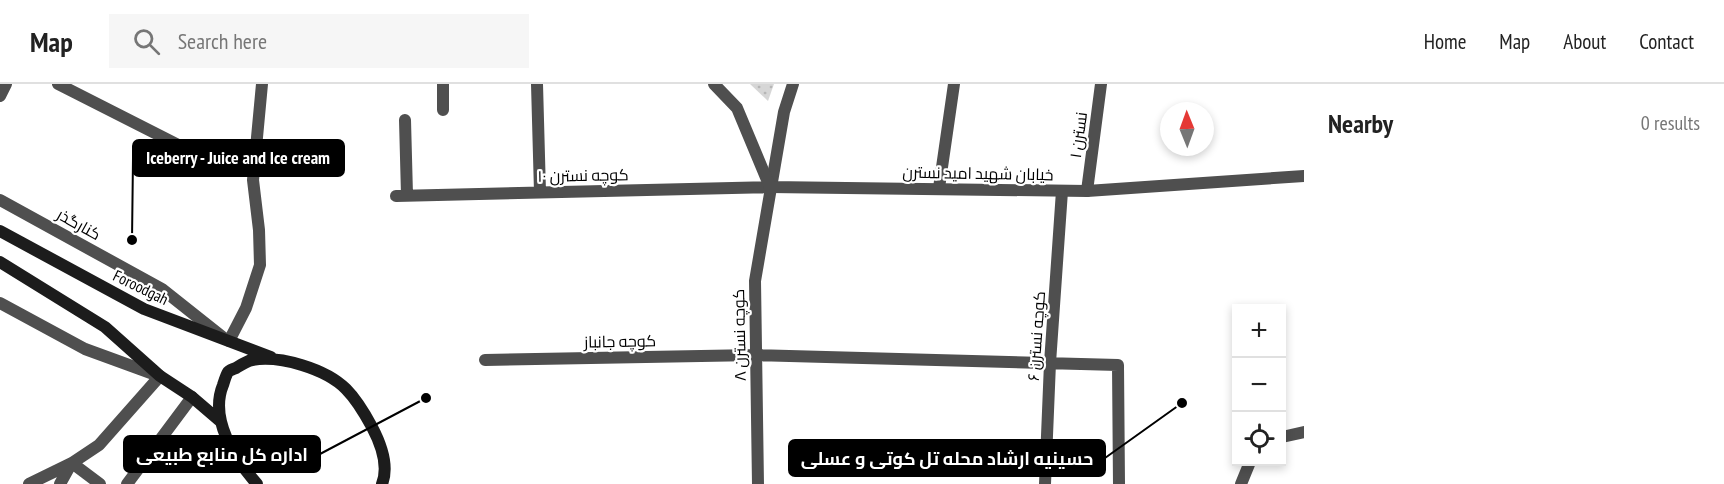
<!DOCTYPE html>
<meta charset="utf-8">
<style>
body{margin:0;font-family:"PT Sans Narrow",Cairo,sans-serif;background:#f6f6f6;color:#222}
.controls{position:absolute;right:18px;bottom:18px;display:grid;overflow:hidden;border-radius:0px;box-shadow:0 3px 9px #0003}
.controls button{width:54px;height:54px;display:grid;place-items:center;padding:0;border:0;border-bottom:2px solid #e0e0e0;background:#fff;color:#222;font:30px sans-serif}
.compass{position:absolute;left:1160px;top:18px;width:54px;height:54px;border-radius:50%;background:#fff;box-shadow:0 3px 9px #0003;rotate:359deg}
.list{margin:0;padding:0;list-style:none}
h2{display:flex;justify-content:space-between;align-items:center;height:78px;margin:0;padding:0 24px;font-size:26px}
h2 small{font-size:20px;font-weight:400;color:#767676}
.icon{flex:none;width:33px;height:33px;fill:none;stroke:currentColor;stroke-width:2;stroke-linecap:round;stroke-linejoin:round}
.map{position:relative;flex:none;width:1304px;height:400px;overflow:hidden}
header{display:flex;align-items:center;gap:36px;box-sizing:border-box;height:84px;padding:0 30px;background:#fff;border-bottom:2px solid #e0e0e0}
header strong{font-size:28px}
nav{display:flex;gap:33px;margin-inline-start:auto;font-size:21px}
.search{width:420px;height:54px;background:#f6f6f6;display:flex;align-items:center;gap:15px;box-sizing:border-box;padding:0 21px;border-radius:0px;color:#767676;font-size:22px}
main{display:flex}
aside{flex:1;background:#fff}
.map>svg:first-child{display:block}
</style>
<header>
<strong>Map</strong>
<div class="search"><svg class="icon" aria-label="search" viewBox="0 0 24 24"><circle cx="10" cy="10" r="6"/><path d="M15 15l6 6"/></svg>Search here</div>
<nav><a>Home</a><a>Map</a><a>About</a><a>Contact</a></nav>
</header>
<main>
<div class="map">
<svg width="1304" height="400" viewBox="0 0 1304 400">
<defs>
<pattern id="park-dots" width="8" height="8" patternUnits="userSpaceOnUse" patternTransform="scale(1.5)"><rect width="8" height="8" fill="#d6d6d6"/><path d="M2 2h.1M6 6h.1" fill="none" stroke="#b6b6b6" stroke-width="1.8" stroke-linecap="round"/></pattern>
</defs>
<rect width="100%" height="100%" fill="#fff"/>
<path fill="url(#park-dots)" d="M750,0H774L768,17Z"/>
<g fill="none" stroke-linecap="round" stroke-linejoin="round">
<path stroke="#4f4f4f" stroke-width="12" d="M72,379L100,400
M29,400L72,379L99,361L160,292
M60,400L71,380
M127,400L192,313"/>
<path stroke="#4f4f4f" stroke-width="12" d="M58,0L206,75
M443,0V26
M537,0L540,108
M0,12L6,0
M405,36L407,111
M939,104L954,0
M1087,107L1101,0
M396,112L770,103
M229,257L246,224L260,181L259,146L253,96L262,0
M485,276L756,271L1118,281L1119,400
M1282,353L1304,348
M758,400L755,197L784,28L793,0
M1045,400L1050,279L1062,107
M1241,400L1250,378"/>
<path stroke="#4f4f4f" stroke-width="12" d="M714,0L737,24L770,103L1087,107L1304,92
M0,116L162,205L225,255
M0,219L85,265L159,292"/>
<path stroke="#1c1c1c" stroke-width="12" d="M0,147L144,225L271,273
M0,178L105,243L160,292L192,313L220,337
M257,400C235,375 209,335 223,301C224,298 226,291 228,288C230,286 233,285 236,284C241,281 247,277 252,276C280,271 326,285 346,305C357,316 365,330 372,343C381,360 389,382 382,400"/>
</g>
<g text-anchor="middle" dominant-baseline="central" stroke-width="4.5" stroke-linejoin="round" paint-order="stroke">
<g font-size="16" fill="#000" stroke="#fff">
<text transform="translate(1078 51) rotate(-82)">نسترن ۱</text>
<text transform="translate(978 89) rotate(1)">خیابان شهید امید نسترن</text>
<text transform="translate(583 91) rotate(-1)">کوچه نسترن ۱۰</text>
<text transform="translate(79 140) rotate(29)">کنارگذر</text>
<text transform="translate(141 203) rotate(26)">Foroodgah</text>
<text transform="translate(739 251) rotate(-91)">کوچه نسترن ۸</text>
<text transform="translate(1036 252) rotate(-86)">کوچه نسترن ۶</text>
<text transform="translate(620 257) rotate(-1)">کوچه جانباز</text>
</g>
</g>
<path fill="none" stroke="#000" stroke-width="2" d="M132 156L133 74M426 314L320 370M1182 319L1105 374"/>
<g fill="#000" stroke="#fff" stroke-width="2">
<circle cx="132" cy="156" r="6"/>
<circle cx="426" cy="314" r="6"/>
<circle cx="1182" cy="319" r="6"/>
</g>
<g fill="#000" stroke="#000" stroke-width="2">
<rect x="133" y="56" width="211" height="36" rx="6"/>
<rect x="124" y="352" width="196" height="36" rx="6"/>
<rect x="789" y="356" width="316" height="36" rx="6"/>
</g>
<g font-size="18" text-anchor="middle" font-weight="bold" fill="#fff">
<text x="238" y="80">Iceberry - Juice and Ice cream</text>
<text x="222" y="377">اداره کل منابع طبیعی</text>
<text x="947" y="381">حسینیه ارشاد محله تل کوتی و عسلی</text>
</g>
</svg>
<div class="controls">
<button>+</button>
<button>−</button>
<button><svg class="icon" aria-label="locate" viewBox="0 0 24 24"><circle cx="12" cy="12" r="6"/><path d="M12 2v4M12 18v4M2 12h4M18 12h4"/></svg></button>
</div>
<svg class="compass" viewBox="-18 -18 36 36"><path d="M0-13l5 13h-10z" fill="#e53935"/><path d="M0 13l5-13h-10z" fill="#767676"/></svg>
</div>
<aside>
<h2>Nearby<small>0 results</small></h2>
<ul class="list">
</ul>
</aside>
</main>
